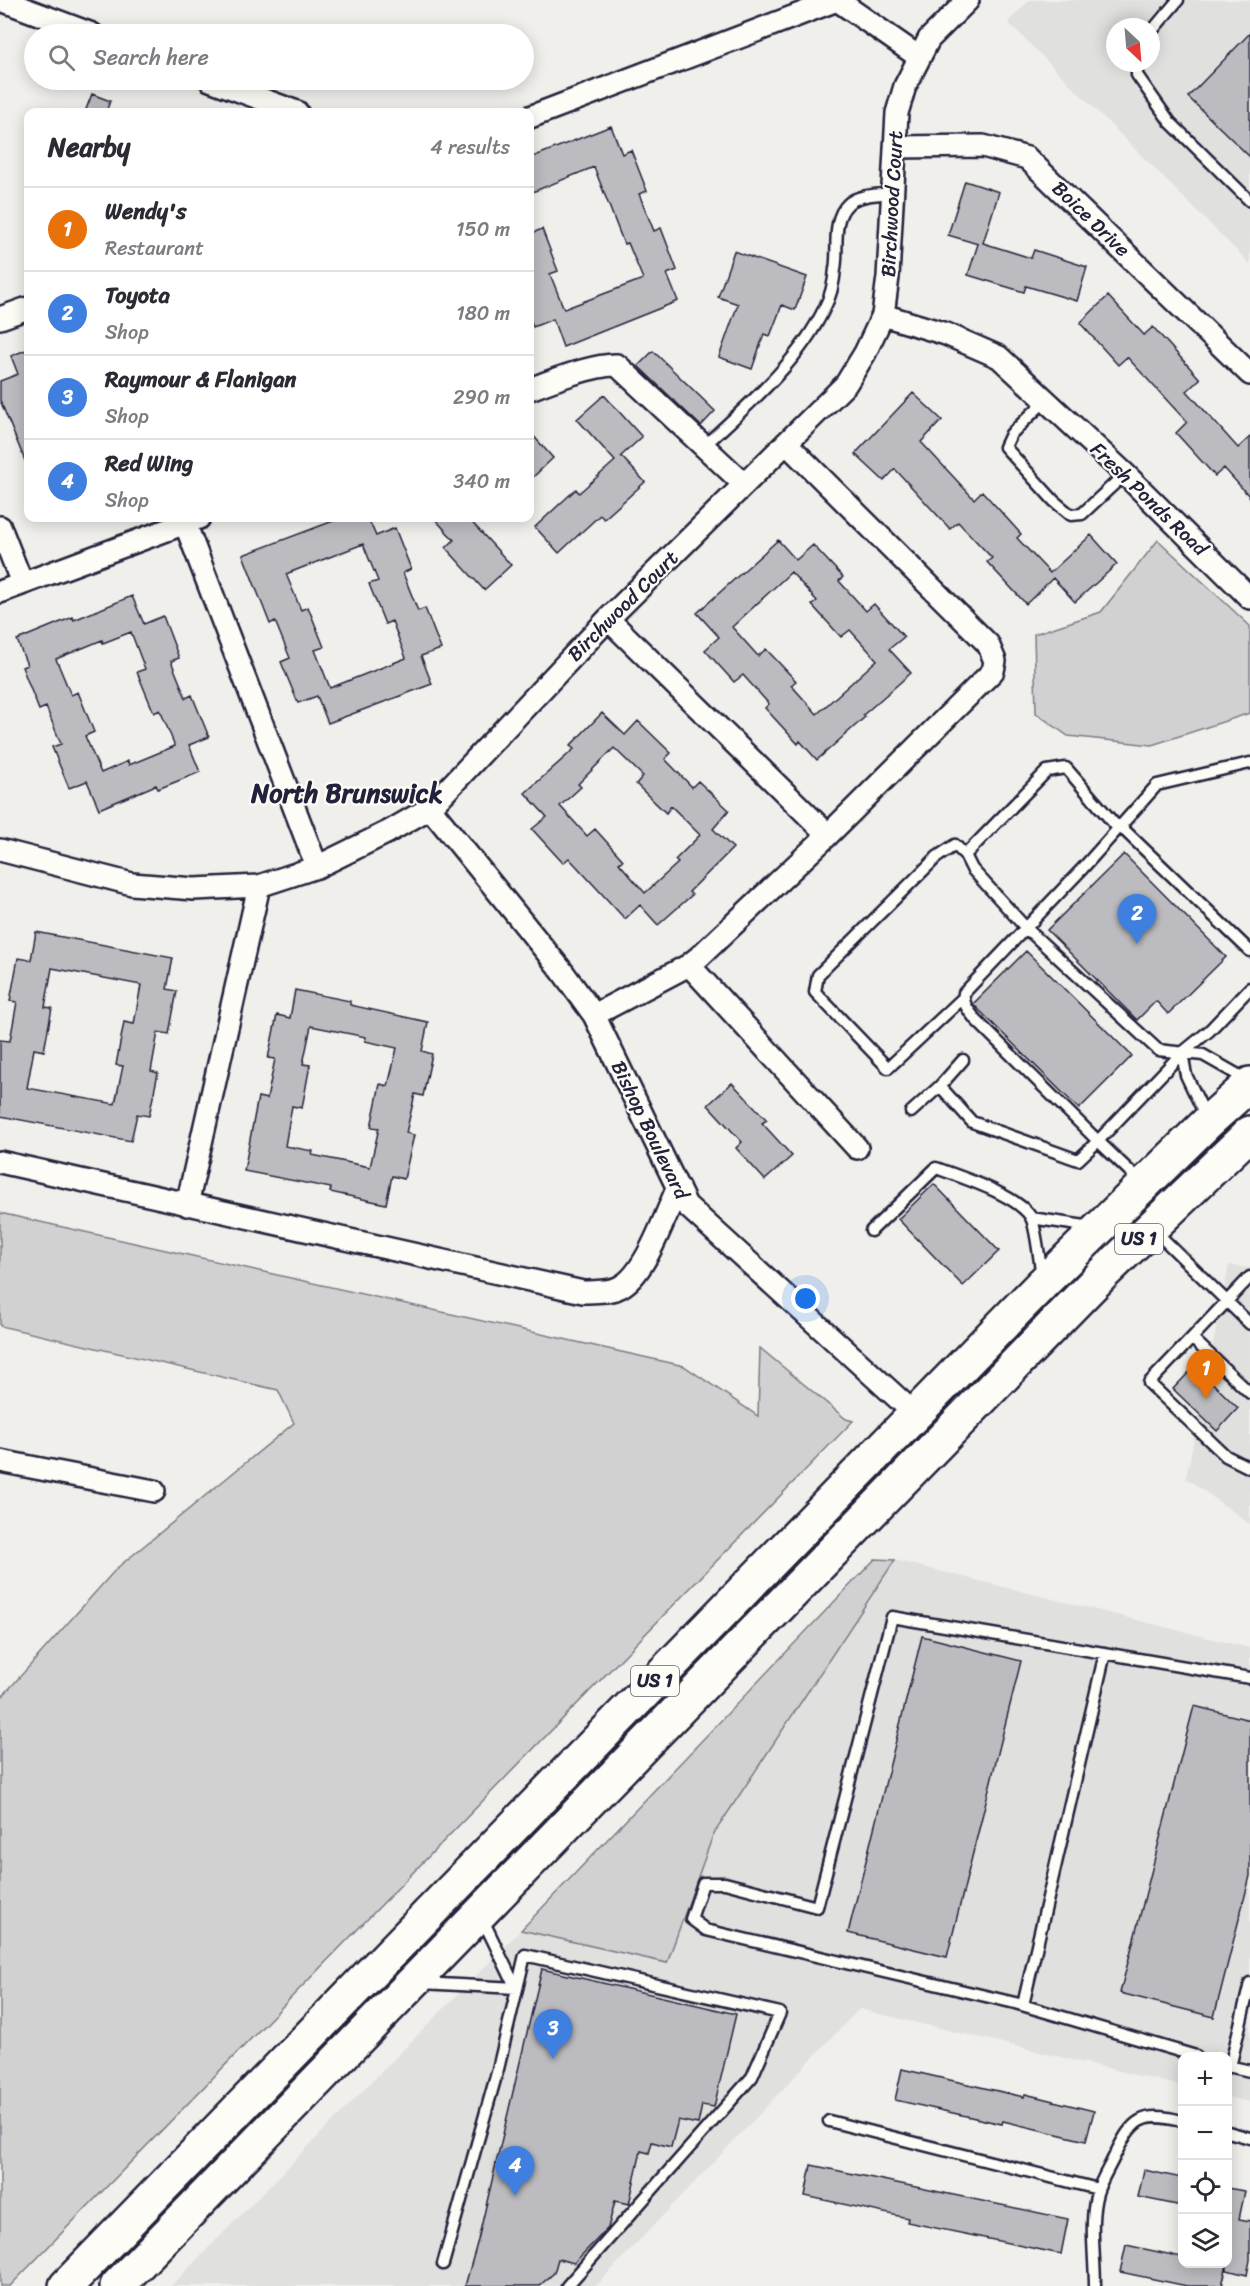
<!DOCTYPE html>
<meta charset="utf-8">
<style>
body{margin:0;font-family:Sriracha,sans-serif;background:#f2f2f3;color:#2b2b33}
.controls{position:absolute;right:18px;bottom:18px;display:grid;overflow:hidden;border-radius:12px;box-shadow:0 3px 15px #0003}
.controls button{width:54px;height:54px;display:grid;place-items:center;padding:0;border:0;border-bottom:2px solid #e1e1e2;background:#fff;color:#2b2b33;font:30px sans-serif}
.compass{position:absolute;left:1106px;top:18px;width:54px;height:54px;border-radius:50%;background:#fff;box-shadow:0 3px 15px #0003;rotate:154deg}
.you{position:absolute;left:806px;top:1299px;width:21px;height:21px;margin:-15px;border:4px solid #fff;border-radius:50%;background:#1a73e8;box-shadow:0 0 0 9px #1a73e833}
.badge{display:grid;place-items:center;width:39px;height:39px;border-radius:50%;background:#1f6fb2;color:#fff;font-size:20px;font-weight:700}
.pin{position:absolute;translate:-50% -50px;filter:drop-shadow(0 2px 3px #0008)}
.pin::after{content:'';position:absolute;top:32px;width:21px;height:18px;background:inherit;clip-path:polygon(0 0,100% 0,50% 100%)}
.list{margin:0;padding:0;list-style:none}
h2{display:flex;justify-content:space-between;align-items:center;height:78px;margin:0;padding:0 24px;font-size:26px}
h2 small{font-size:20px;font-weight:400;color:#7c7c81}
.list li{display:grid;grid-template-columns:39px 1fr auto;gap:18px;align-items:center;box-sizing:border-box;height:84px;padding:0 24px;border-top:2px solid #e1e1e2}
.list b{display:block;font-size:22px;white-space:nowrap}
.list p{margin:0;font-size:20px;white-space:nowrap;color:#7c7c81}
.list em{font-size:20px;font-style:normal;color:#7c7c81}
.icon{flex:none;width:33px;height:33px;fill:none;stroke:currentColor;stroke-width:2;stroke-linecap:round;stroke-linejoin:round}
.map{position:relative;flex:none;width:1250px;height:2286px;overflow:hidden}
.search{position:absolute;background:#fff;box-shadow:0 3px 15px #0003;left:24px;top:24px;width:510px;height:66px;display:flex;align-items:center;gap:15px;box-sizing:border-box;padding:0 21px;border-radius:33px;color:#7c7c81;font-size:22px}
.panel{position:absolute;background:#fff;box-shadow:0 3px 15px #0003;left:24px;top:108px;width:510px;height:414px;border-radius:12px}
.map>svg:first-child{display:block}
</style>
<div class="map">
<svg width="1250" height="2286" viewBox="0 0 1250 2286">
<rect width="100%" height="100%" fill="#f0efec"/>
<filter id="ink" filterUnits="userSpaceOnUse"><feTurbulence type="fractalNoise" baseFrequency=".0167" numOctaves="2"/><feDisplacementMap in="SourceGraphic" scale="12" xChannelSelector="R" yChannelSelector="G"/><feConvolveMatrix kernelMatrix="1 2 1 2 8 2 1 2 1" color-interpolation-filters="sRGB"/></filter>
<g filter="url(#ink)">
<path fill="#e0e0df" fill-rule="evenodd" d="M1030,0H1250V264L1008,22ZM1115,27H1151V63H1115Z
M1229,1265L1250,1268V1524L1186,1478Z
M895,1560L1250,1648V2102L1228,2097V2056H1182V2086L859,2009L596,2286H171L521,1930L667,1963L713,1835Z"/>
<path fill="#d2d1d1" stroke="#7a7a86" stroke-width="1.5" d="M1158,540L1250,626V713L1152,745L1068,736L1036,713L1034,634L1101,612Z
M0,1213L684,1366L758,1416L760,1348L846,1419L853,1421L10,2286H0V1699L117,1568L294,1423L278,1390L0,1326Z
M875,1559L895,1560L713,1835L667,1963L521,1930Z"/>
<path fill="#bcbcc0" stroke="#22223b" stroke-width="1.5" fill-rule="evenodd" d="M1250,33V157L1188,97Z
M92,94L110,101L106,112H85Z
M611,126L622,154L631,150L647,191L639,194L654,231L661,228L677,270L667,274L678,301L563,347L553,319L533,327L530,319V234L542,229L558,271L550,274L564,309L643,279L628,243L624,244L594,167L530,193V158Z
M965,181L999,192L983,243L1031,258L1034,250L1087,267L1077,301L1026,286L1024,292L968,275L978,244L948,235Z
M734,251L807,277L795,310L782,305L770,336L764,334L752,369L719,357L738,304L718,297Z
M1108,296L1144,335L1153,327L1200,379L1187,391L1238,448L1250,437V497L1224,468L1215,476L1176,433L1187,422L1127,357L1118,365L1080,323Z
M28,349V468L0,400V381L18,374L11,356Z
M653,351L715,411L701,426L638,366Z
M913,393L942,420L921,442L974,499L982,491L1021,534L1017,538L1050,573L1091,535L1117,564L1075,602L1053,578L1026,604L987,562L992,558L958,522L950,529L895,469L884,481L855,454Z
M604,395L642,437L621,456L645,482L604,519L600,515L559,553L535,527L576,489L579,493L615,461L577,419Z
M530,432L553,458L530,480Z
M341,518H368L376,536L395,528L411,569L403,573L418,611L425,608L441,649L421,656L432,684L328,723L317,696L298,703L281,662L290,658L275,621L270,624L243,555ZM363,544L378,581L369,584L385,624L392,621L406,658L330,688L315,650L324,647L308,607L301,610L286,574Z
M434,518H468L511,565L484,590L446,548L454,540Z
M778,540L796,560L813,545L843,577L839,581L866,611L874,604L904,637L889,649L911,673L863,715L865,717L817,760L800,741L798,744L765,708L769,704L743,675L734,682L705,650L719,637L697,613ZM791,572L817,601L812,605L841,637L850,630L877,660L817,714L791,685L796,681L766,649L758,656L732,627Z
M132,596L144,624L163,616L179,658L171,661L186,698L192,695L209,737L189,745L200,772L158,789L156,785L99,809L87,781L69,788L52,747L61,744L46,707L39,710L22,667L27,665L17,640L73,617L74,620ZM131,632L145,669L137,672L154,713L160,710L175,746L129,765L128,761L101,773L85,736L94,732L78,692L71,695L56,659L102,640L103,643Z
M602,713L625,735L638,721L671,753L665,759L692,787L698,781L729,810L713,829L733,848L689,892L692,895L658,925L640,905L625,919L569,858L563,863L532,829L547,817L525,793L574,749L570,746ZM614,748L643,776L636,784L666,813L671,806L700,835L675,860L678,863L645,893L619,863L623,860L595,829L587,836L560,806L581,787L578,784Z
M1124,854L1226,957L1168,1014L1156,1001L1137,1020L1047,930Z
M36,932L173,958L167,989L177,991L169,1034L158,1032L151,1071L158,1073L149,1116L137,1114L131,1141L0,1116V1040L10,1041L17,1002L10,1001L18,958L31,960ZM52,968L141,985L134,1024L124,1022L116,1065L123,1066L115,1104L27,1088L34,1049L44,1051L52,1008L45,1007Z
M1026,951L1132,1056L1079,1109L973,1004Z
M295,990L350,1001V1005L428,1022L422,1051L432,1054L423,1096L415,1094L406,1133L414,1135L404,1179L392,1176L386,1204L330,1192L331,1188L244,1171L258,1097L267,1099L275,1059L268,1058L277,1015L290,1018ZM311,1026L366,1037L365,1041L397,1048L388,1086L380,1084L371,1127L379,1128L370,1167L312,1155L313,1151L285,1146L292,1106L302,1108L310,1065L303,1064Z
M732,1083L767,1120L762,1123L792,1156L765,1180L736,1148L742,1142L708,1105Z
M934,1184L999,1251L963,1286L898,1219Z
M1195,1366L1238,1408L1217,1431L1173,1389Z
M922,1636L1021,1661L947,1957L848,1933Z
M1194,1706L1250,1720V1876L1214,2017L1120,1993Z
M542,1969L736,2014L714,2107L702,2105L698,2124L678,2120L671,2147L652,2142L649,2153L641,2151L629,2204L615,2201L608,2228L574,2263L558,2259L554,2273L539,2286H465L478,2240Z
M902,2069L1024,2097L1025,2094L1094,2111L1086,2141L1003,2121L1002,2124L895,2100Z
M811,2165L1068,2219L1061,2254L907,2222L908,2218L805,2196Z
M1144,2170L1182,2178V2206L1138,2197Z
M1227,2188L1245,2191L1239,2219L1250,2221V2260L1247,2275L1227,2270Z
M1126,2245L1182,2257V2264H1227L1222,2286H1187L1120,2272Z"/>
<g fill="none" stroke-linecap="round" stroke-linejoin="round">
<g stroke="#22223b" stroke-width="15">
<path id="lane" d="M1151,32L1178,0
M1137,63V75L1170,122L1250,201
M1046,400L1011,434L1005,447L1054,501L1071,515L1082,514L1125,474
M704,446C747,406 799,362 824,309C830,298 834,282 835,269C839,249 831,220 848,204C858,194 879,195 892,193
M1250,763L1157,785L1083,868L964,993C962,1004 970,1012 976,1020L1098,1141L1182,1053L1209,1031L1250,988
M1119,825L1250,951
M1117,827L1066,768L1047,771L965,855L972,869L1026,928L1158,1050L1203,1055L1247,1080
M963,998L888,1068L815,992L818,975L937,857L955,845L965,855
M1182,1053L1186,1075L1206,1117
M940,1086L972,1122L1078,1160L1098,1141L1141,1182
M911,1112L940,1086L963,1060
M1031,1218L1092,1227
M1153,1229L1250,1324
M871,1231L936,1168C961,1177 1017,1195 1031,1217C1036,1227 1040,1264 1042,1277
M1250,1277L1149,1383L1226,1456L1250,1468
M1193,1339L1250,1393
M482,1918L516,1988
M421,1983L516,1988
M1023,2005L1105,1653
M1196,2056L1015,2003L706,1930L691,1919L703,1883H725L817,1907L892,1617L1250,1678
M1228,2066L1250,2071
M1230,2067L1250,1983
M829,2121L1098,2189
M1228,2132L1250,2138
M443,2264L498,2069L525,1955L780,2013L752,2077L567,2286
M1095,2286C1095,2258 1089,2220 1097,2193C1101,2180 1109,2168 1115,2155C1133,2119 1141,2111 1182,2121"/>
</g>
<g stroke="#22223b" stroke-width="26">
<path id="street" d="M1,0L92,34
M837,0L919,57
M210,80L297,112
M530,117L837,0
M895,147L983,146L1027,158L1250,374
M883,315L946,334L999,357L1125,474L1250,598
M0,318L28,308
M530,389C550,381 596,364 617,365L744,484
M185,523L317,867
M0,527L22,583
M0,592L199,518
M608,619L828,835
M430,808L562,971L594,1015L686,1205L915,1414
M0,850L132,884L194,889L259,886L317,867L388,832L430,808L608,619L846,384L865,353L883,315L888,277L897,113L905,86L929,39L968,0
M689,965L857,1148
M594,1015L689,965L699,957L828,835L993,671L995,661L988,644L786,443
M0,1162L583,1292C596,1291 609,1293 620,1287C646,1274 666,1213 678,1187
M187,1205L259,886
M0,1461L154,1491"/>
</g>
<g stroke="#22223b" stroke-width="38">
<path id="highway" d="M66,2286L1043,1283L1208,1122L1250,1084
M117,2286L1103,1274L1250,1133"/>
</g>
<use href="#lane" stroke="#fdfcf7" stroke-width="10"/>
<use href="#street" stroke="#fdfcf7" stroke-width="21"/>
<use href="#highway" stroke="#fdfcf7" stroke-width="33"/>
</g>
</g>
<g text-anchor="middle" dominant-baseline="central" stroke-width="4.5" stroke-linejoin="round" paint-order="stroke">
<g fill="#fdfcf7" stroke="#646373" stroke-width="1.5">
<rect x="1115" y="1224" width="48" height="30" rx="4.5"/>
<rect x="631" y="1666" width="48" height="30" rx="4.5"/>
</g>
<g font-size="18" font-weight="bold" fill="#22223b">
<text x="1139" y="1239">US 1</text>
<text x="655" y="1681">US 1</text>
</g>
<g font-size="20" fill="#22223b" stroke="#fdfcf7">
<text transform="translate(892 204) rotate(-87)">Birchwood Court</text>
<text transform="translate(1091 219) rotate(44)">Boice Drive</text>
<text transform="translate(1149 499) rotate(44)">Fresh Ponds Road</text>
<text transform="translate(623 606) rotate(-45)">Birchwood Court</text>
<text transform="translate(650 1130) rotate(64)">Bishop Boulevard</text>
</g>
<g font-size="26" font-weight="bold" fill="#22223b" stroke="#fdfcf7">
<text x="347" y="793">North Brunswick</text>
</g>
</g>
</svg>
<div class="controls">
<button>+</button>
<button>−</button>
<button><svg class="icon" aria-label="locate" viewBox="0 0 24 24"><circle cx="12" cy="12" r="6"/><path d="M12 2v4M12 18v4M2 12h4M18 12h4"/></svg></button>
<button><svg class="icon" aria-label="layers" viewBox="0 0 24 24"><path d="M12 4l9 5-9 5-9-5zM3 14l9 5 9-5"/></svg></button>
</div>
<svg class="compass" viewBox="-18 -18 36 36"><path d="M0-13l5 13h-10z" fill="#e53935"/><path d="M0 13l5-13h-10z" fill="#7c7c81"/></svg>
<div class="you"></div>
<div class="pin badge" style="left:1206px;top:1399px;background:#e8710a">1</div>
<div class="pin badge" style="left:1137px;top:944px;background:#3f7fe0">2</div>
<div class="pin badge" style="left:553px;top:2059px;background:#3f7fe0">3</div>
<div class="pin badge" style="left:515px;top:2196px;background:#3f7fe0">4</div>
<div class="search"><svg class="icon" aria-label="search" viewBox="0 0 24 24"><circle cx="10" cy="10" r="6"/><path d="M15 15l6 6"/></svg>Search here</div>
<section class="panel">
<h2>Nearby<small>4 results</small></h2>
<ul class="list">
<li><span class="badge" style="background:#e8710a">1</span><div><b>Wendy's</b><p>Restaurant</p></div><em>150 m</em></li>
<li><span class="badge" style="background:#3f7fe0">2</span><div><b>Toyota</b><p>Shop</p></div><em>180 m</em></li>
<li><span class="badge" style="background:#3f7fe0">3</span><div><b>Raymour &amp; Flanigan</b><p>Shop</p></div><em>290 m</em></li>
<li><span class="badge" style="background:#3f7fe0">4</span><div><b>Red Wing</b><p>Shop</p></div><em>340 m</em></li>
</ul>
</section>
</div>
